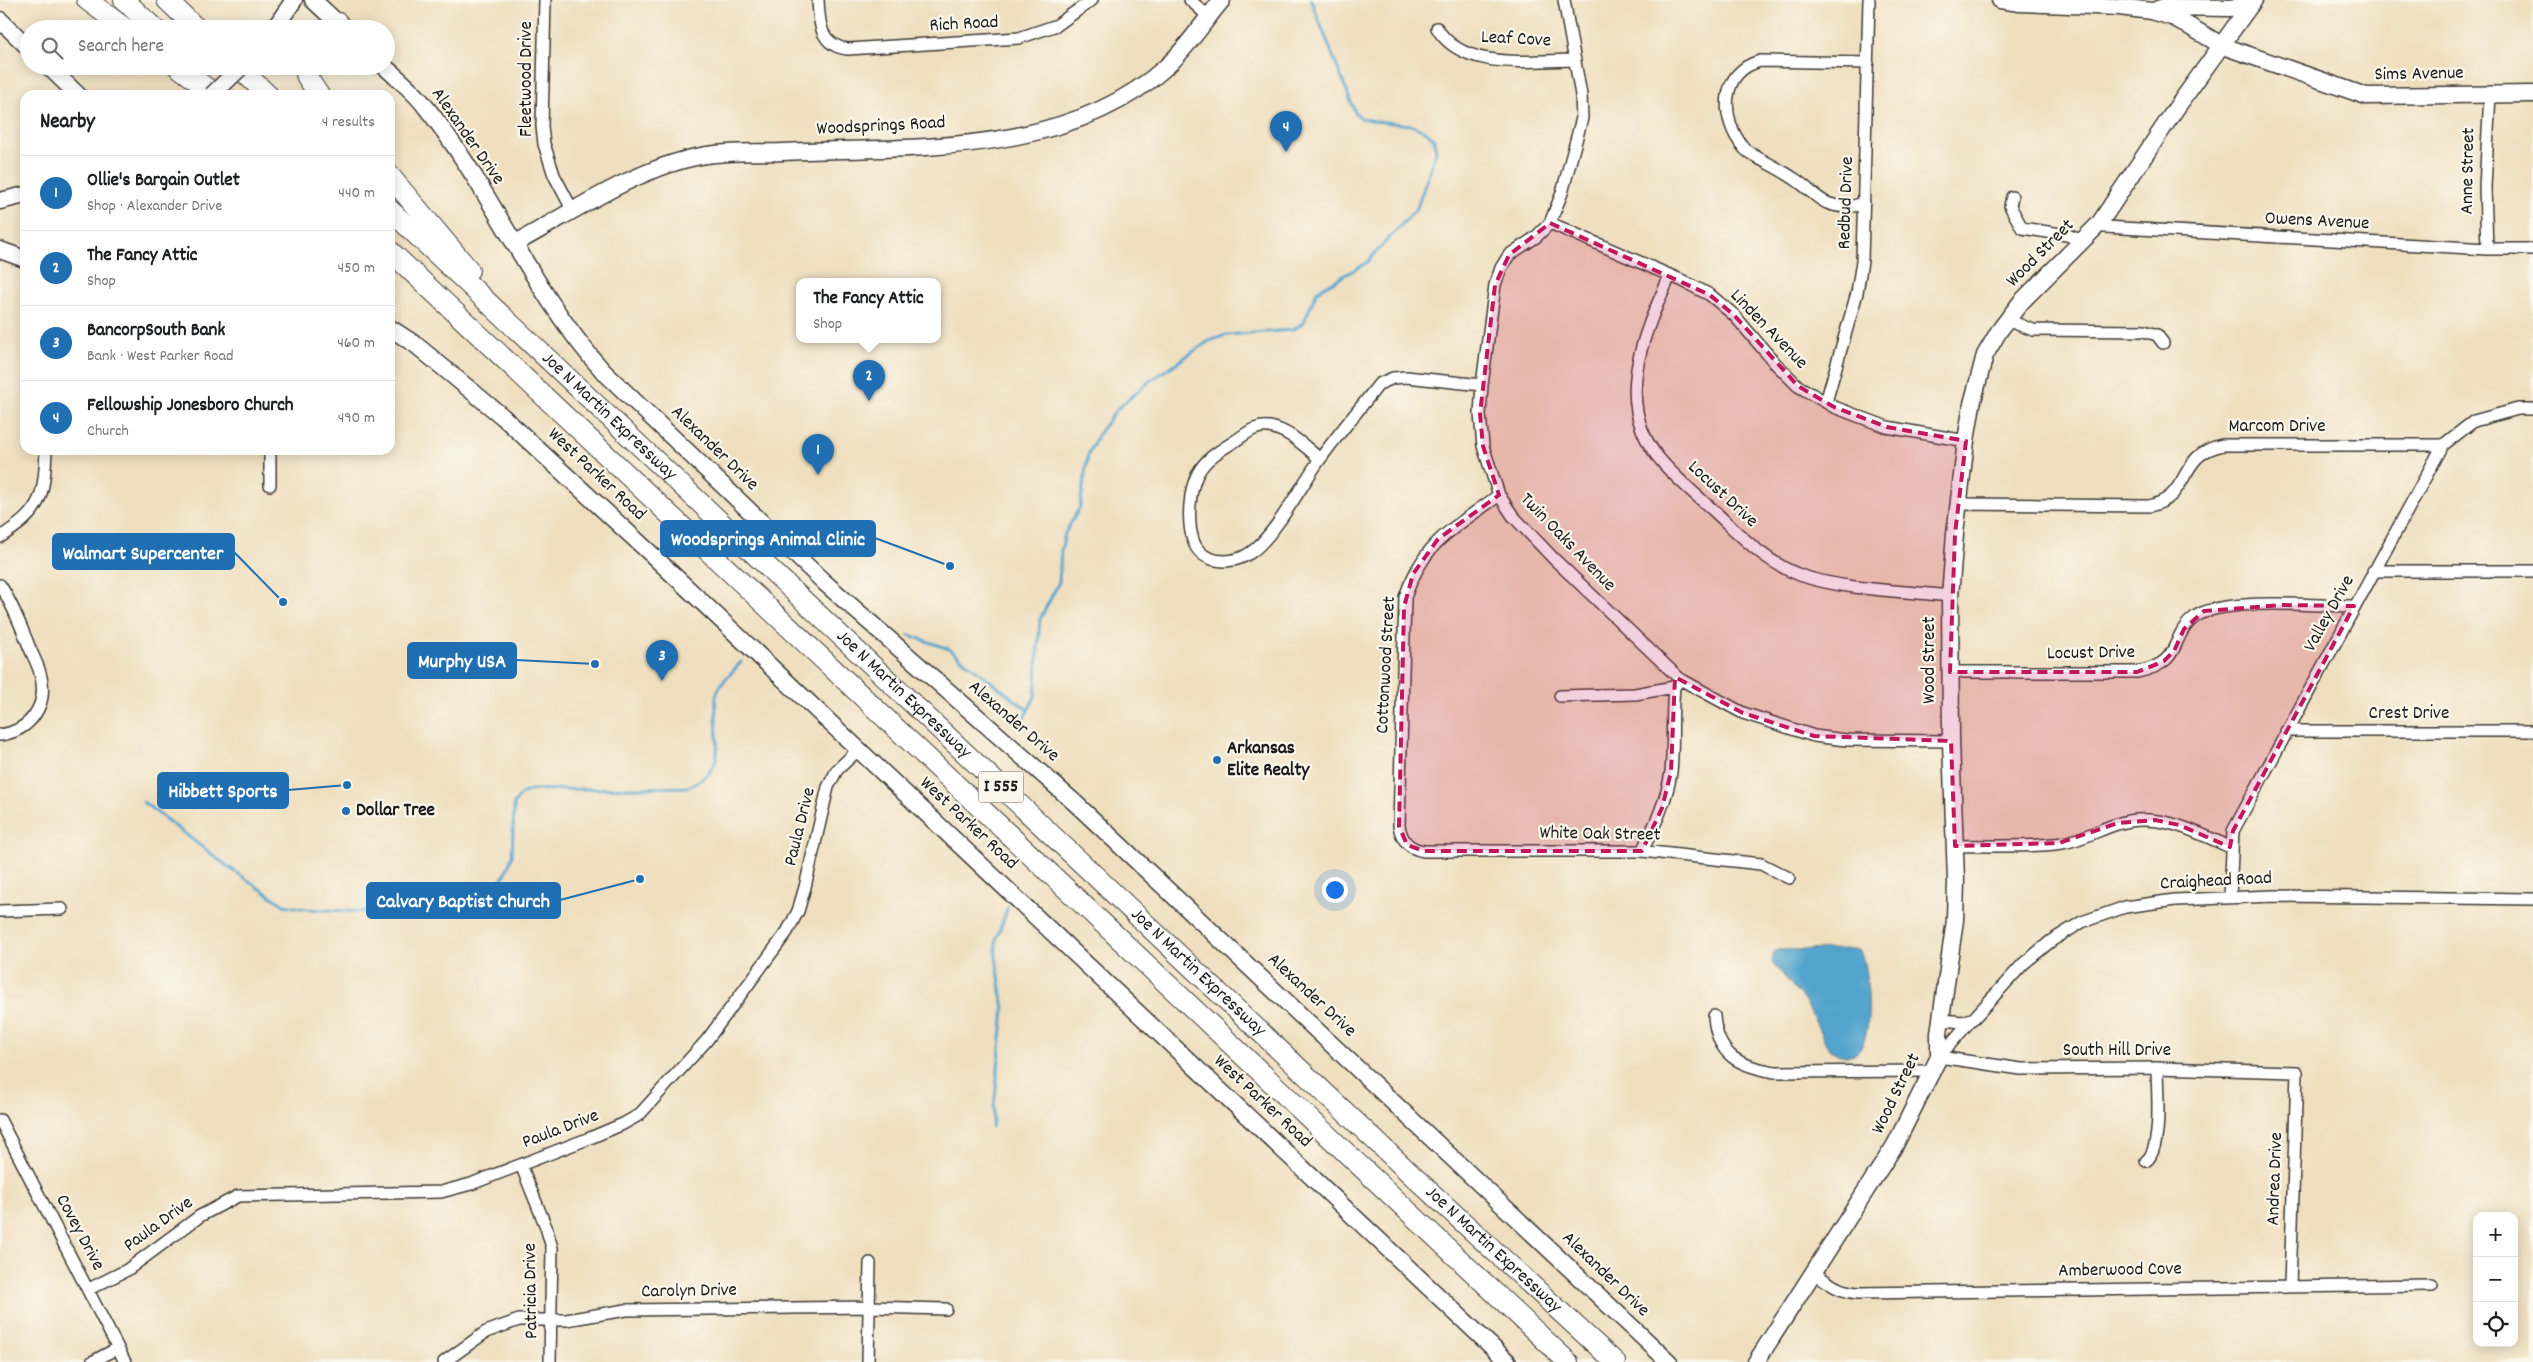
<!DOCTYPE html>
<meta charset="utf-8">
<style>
body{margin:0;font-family:Dekko,sans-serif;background:#f6f6f6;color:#202124}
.controls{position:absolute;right:15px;bottom:15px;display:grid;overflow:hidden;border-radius:10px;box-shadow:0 2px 12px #0003}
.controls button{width:45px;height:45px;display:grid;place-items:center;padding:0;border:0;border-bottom:1px solid #e0e0e0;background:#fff;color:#202124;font:25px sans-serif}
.you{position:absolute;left:1334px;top:889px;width:18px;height:18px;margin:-12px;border:4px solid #fff;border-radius:50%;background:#1a73e8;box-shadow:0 0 0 8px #1a73e833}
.badge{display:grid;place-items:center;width:32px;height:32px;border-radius:50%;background:#1f6fb2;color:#fff;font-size:16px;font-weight:700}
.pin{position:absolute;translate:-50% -41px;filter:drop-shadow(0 1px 2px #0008)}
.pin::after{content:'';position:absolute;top:26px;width:18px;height:15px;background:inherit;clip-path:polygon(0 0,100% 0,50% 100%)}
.popup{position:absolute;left:796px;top:278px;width:145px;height:65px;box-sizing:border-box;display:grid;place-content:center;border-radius:10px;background:#fff;filter:drop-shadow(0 1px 4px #0005);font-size:16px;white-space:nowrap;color:#757577}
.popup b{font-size:19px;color:#202124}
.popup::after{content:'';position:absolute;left:50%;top:100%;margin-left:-10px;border:10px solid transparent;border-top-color:#fff}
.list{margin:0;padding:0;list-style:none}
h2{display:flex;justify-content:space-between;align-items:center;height:65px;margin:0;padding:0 20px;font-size:21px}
h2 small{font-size:16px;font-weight:400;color:#757577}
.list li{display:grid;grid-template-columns:32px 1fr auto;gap:15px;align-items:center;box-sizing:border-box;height:75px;padding:0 20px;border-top:1px solid #e0e0e0}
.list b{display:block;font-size:19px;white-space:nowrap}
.list p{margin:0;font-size:16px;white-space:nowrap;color:#757577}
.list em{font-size:16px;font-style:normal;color:#757577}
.icon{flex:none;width:28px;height:28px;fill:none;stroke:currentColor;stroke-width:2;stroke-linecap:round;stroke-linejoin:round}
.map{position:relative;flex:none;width:2533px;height:1362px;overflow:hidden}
.search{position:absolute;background:#fff;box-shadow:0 2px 12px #0003;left:20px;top:20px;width:375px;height:55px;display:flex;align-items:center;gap:12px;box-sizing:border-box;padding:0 18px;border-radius:28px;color:#757577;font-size:19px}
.panel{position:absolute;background:#fff;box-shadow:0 2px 12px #0003;left:20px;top:90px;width:375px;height:365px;border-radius:15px}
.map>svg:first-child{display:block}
</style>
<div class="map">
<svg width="2533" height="1362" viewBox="0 0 2533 1362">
<rect width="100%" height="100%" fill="#fbf7ec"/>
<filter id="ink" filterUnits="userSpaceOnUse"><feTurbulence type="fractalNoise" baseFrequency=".02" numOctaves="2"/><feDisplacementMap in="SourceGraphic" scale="10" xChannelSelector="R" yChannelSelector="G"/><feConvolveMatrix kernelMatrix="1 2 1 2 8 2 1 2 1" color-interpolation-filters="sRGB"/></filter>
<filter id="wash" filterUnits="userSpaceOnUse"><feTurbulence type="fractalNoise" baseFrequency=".0096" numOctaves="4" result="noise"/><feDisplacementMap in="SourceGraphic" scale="20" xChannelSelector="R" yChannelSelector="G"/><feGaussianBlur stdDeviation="1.12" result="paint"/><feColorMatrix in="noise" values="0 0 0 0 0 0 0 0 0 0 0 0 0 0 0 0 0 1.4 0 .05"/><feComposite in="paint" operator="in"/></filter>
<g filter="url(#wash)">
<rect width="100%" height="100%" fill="#efdfbf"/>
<path fill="#52a4cd" stroke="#376074" d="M1854,949L1860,951C1869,970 1878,1059 1846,1056C1837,1055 1831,1051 1826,1044L1805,1001L1772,962L1774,952L1778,950Z"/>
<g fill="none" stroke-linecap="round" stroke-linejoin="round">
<path stroke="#52a4cd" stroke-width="3" d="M909,635L949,649L1028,710
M1022,722L1035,697L1040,619L1059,582L1061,551L1065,533L1080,507L1088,455L1099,433L1117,409L1150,381L1209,341L1226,335L1293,330L1304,322L1317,291L1366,263L1417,208L1436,151L1434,139L1427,132L1411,125L1375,121L1361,118L1355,112L1311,0
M143,802L227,866L284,905L307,909L409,914L450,909L486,896L505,875L512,857L514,804L521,794L531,790L688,787C725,770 717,752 716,716C716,710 715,702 716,696C719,683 733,672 741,662
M992,1127L1004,1009L996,957V940L1008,907"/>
</g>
</g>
<g filter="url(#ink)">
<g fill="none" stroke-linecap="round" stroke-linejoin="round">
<g stroke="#3c3934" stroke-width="14">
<path id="street" d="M545,0L542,126L544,144L554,175L573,211
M818,0C819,23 820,46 848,49L1019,38L1057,25L1092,0
M1190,0L1208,16
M1564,0L1581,95L1582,118L1562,193L1550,223L1536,237L1509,255L1501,268L1495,285L1482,385L1480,414L1483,446L1499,495L1513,516L1554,559L1680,679L1743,713L1814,736L1846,740L1951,741
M1437,28C1463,72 1531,60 1575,60
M2012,197L2010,206L2022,228L2067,235L2083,241
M1864,203C1853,207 1839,208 1827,203C1816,198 1809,189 1799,182C1787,173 1773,166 1760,159C1754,155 1748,153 1744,148C1720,120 1719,72 1760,61L1868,63
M1550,223L1683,281L1710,295L1734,315L1775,363L1798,386L1834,407L1887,427L1966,441
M2099,224L2105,227L2487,249H2533
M2487,249L2485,187L2490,94
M1670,276C1643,334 1611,407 1663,463C1678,480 1696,495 1713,510C1740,535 1765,562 1800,575C1841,590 1906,591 1950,596
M2007,320L2033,330L2144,331L2157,335L2163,343
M1826,402L1857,293L1862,261L1869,0
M1320,459C1305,447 1289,430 1269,427C1255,425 1246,434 1235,441C1221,450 1206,458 1198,473C1189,490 1187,521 1193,540C1201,565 1232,565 1250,553C1274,537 1301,486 1318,462C1337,435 1359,410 1379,384L1393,378L1406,377L1482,385
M270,485V450
M1499,495C1453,530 1426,538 1405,597L1399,826C1402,841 1409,849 1424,851H1642L1761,864L1789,878
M1959,504L2149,506C2193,497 2176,454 2223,445H2443
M0,537C42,511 44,497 46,450
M2373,571H2533
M0,585C12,603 19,622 27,641C31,653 39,665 41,677C48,707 29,731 0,735
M1950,672H2137C2185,663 2168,637 2195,617C2221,597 2318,606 2354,606
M1560,696L1635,694L1674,687
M2286,731H2533
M1955,846C1989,845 2029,848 2062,843C2082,840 2098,830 2117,824C2157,811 2194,831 2230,847
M1642,851C1655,825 1667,800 1671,772C1674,744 1671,715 1674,687L1680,679
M2230,897L2233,831L2443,445L2474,421L2518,409H2533
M0,911L62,909
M1714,1016C1717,1056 1739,1066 1775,1072L1932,1071
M1942,1020L1963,1022L1974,1018L2023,964L2051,941L2082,922L2125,907L2175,900L2273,896L2533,899
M1939,1057L2021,1069L2157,1068L2297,1072L2290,1286
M1939,1057L1972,1019
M0,1120L125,1362
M2146,1161C2163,1148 2157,1090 2157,1068
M521,1165L546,1227L552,1248L550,1362
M1815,1273C1830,1284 1839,1292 1859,1293L2432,1285
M89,1289L127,1270L200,1216L238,1196L441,1192L471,1184L590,1138L623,1124L639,1115L707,1040L787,932L798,911L805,887L828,787L837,770L859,749
M92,1362L118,1348
M444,1362L486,1332L519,1320H566L626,1310L869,1307L946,1309
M868,1362L870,1263"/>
</g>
<g stroke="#3c3934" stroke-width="19">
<path id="secondary" d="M313,0L344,29
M2000,0L2020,3L2119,7L2152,11L2175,18L2223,46L2366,96L2533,94
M2158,9L2165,7L2229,8L2250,6
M0,20L29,48
M274,29L294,0
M48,66L78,95
M384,66C398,79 414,91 425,106C492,189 531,291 603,371L825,583L1074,802L1669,1362
M0,201L25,195
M514,244C571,213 636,168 701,156C728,151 756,153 783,152C910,146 1067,158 1167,66C1188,47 1204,21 1222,0
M0,250L25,259
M390,328L416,345L503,417L649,552L1508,1362
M1756,1362L1895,1145L1939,1057V1033L1955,920L1956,880L1951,741L1950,596L1955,534L1966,441L1972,404L1985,355L1999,331L2021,302L2099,224L2177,107L2254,0"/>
</g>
<g stroke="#3c3934" stroke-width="22">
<g id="highway">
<path d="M87,0L126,29"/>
<path d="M124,0L155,29"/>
<path d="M167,0L197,29"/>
<path d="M330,29L338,23"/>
<path d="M177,66L216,95"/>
<path d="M237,66L268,95"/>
<path d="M304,66L307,77L319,95"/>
<path d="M390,176L469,270"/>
<path id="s1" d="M390,210L1415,1178L1615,1362"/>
<path d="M390,251L1568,1362"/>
</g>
</g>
<use href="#street" stroke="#fff" stroke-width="11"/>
<use href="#secondary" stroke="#fff" stroke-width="16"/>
<use href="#highway" stroke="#fff" stroke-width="20"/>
<g stroke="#3c3934" stroke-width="19" stroke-linecap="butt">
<path id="secondary-bridge" d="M212,95L242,66"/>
</g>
<use href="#secondary-bridge" stroke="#fff" stroke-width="16"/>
</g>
</g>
<path fill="#c2185b" fill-opacity="0.2" stroke="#c2185b" stroke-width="4" stroke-dasharray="10 6" stroke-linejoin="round" d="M1550,223L1710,295L1734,315L1798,386L1834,407L1887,427L1966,441L1955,534L1950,672H2137L2164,661L2174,651L2184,629L2204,611L2281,605L2354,606L2233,831L2230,847L2179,825L2155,820L2118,823L2059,843L1955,846L1951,741L1814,736L1743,713L1675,677L1671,772L1662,808L1642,851H1424L1407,845L1399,826L1404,607L1413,574L1438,539L1499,495L1483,446L1480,414L1495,285L1509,255Z"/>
<g fill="#1f6fb2" stroke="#fbf7ec" stroke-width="2">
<circle cx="1217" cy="760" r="5"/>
<circle cx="346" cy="811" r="5"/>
</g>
<g text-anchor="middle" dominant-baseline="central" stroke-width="4.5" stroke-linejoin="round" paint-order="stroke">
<rect fill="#fbf7ec" stroke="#5f5e5a" stroke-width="1" x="978.5" y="771.5" width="45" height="31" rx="4"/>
<g font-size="18" font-weight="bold" fill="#1c1c1c">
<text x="1001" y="787">I 555</text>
</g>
<g font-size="19" fill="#1c1c1c" stroke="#fbf7ec">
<text transform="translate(964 25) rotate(-3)">Rich Road</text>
<text transform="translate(1516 40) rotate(3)">Leaf Cove</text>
<text transform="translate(2419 75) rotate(-1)">Sims Avenue</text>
<text transform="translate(527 79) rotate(-90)">Fleetwood Drive</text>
<text transform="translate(881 127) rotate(-3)">Woodsprings Road</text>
<text transform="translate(467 137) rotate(55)">Alexander Drive</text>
<text transform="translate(2469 171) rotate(-89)">Anne Street</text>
<text transform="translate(1847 203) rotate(-88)">Redbud Drive</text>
<text transform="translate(2317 222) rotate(3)">Owens Avenue</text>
<text transform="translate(2041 254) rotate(-45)">Wood Street</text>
<text transform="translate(1768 330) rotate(46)">Linden Avenue</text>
<text stroke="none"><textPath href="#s1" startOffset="301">Joe N Martin Expressway</textPath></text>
<text x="2277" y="427">Marcom Drive</text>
<text transform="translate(714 449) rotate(44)">Alexander Drive</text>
<text transform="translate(596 475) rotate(43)">West Parker Road</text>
<text transform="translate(1722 495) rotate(43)">Locust Drive</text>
<text transform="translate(1567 543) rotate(46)">Twin Oaks Avenue</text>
<text transform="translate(2330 614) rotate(-61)">Valley Drive</text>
<text transform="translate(2091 654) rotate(-1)">Locust Drive</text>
<text transform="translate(1930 660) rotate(-90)">Wood Street</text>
<text transform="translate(1387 665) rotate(-87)">Cottonwood Street</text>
<text stroke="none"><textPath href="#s1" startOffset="706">Joe N Martin Expressway</textPath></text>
<text x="2409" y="714">Crest Drive</text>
<text transform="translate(1013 722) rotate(41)">Alexander Drive</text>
<text transform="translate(968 824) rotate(43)">West Parker Road</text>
<text transform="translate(801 827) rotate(-76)">Paula Drive</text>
<text transform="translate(1600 835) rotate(1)">White Oak Street</text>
<text transform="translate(2216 882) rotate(-3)">Craighead Road</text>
<text stroke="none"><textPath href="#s1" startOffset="1111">Joe N Martin Expressway</textPath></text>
<text transform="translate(1311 996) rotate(43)">Alexander Drive</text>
<text x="2117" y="1051">South Hill Drive</text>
<text transform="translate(1897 1094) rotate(-64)">Wood Street</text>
<text transform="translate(1262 1102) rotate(43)">West Parker Road</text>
<text transform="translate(561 1130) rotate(-21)">Paula Drive</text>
<text transform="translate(2276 1179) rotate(-88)">Andrea Drive</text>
<text transform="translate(159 1225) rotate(-36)">Paula Drive</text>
<text transform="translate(79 1233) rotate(62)">Covey Drive</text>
<text stroke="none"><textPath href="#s1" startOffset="1516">Joe N Martin Expressway</textPath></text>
<text transform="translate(2120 1271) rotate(-1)">Amberwood Cove</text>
<text transform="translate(1605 1275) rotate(44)">Alexander Drive</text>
<text transform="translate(532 1291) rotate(-91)">Patricia Drive</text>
<text transform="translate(689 1292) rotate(-1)">Carolyn Drive</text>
</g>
<g font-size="19" font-weight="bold" fill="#1c1c1c" stroke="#fbf7ec" text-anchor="start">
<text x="1227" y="749">Arkansas<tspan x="1227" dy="22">Elite Realty</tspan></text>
<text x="356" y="811">Dollar Tree</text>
</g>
</g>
<path fill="none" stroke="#1f6fb2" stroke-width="2" d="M950 566L875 538M283 602L234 552M595 664L516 660M347 785L288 790M640 879L560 900"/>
<g fill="#1f6fb2" stroke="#fbf7ec" stroke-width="2">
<circle cx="950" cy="566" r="5"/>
<circle cx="283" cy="602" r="5"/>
<circle cx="595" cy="664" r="5"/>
<circle cx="347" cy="785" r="5"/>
<circle cx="640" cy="879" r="5"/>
</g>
<g fill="#1f6fb2" stroke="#1f6fb2" stroke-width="2">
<rect x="661" y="521" width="214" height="35" rx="5"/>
<rect x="53" y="534" width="181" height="35" rx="5"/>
<rect x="408" y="643" width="108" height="35" rx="5"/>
<rect x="158" y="773" width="130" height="35" rx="5"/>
<rect x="367" y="883" width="193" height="35" rx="5"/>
</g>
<g font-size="20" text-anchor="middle" font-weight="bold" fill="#fff">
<text x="768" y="545">Woodsprings Animal Clinic</text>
<text x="143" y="559">Walmart Supercenter</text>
<text x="462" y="667">Murphy USA</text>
<text x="223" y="797">Hibbett Sports</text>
<text x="463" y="907">Calvary Baptist Church</text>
</g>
</svg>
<div class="controls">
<button>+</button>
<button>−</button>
<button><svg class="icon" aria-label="locate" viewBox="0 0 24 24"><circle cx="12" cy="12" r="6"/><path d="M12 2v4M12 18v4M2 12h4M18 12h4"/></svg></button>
</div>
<div class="you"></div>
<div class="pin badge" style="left:818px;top:475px">1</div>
<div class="pin badge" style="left:869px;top:401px">2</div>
<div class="popup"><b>The Fancy Attic</b>Shop</div>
<div class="pin badge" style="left:662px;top:681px">3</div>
<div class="pin badge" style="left:1286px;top:152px">4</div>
<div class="search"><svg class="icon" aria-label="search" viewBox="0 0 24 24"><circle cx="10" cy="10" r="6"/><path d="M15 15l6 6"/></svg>Search here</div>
<section class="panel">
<h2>Nearby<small>4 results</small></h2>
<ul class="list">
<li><span class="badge">1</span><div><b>Ollie's Bargain Outlet</b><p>Shop · Alexander Drive</p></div><em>440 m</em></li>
<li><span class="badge">2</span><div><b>The Fancy Attic</b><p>Shop</p></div><em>450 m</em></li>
<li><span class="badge">3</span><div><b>BancorpSouth Bank</b><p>Bank · West Parker Road</p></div><em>460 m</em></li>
<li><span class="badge">4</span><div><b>Fellowship Jonesboro Church</b><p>Church</p></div><em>490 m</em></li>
</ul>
</section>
</div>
